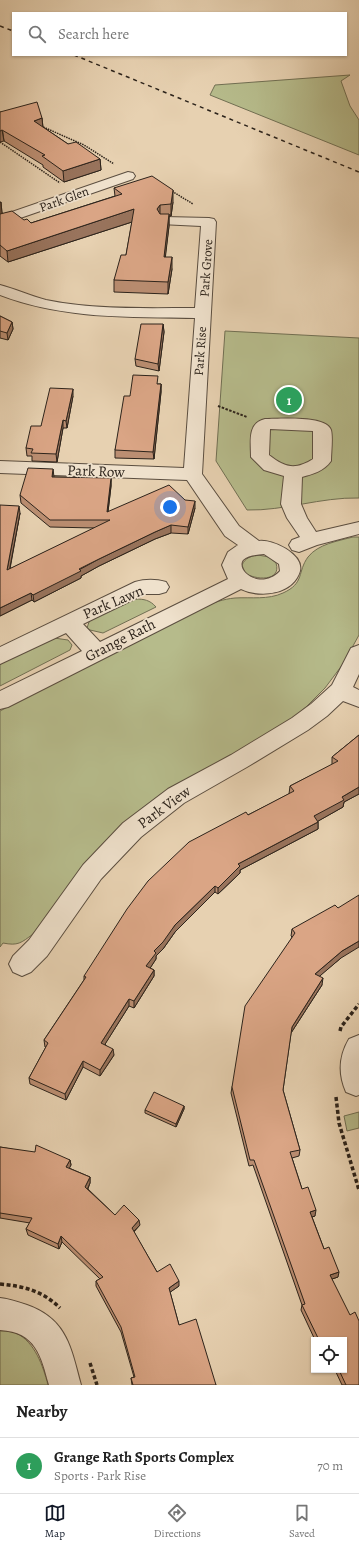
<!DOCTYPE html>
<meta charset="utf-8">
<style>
body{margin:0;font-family:Alegreya,serif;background:#f6f6f6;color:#222}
.controls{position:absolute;right:12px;bottom:12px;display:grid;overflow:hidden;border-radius:0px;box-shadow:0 1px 3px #0004}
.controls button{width:36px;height:36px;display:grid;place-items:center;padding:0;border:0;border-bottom:1px solid #e0e0e0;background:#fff;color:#222;font:20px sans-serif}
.you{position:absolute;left:170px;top:507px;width:14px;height:14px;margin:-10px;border:3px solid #fff;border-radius:50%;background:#1a73e8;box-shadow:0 0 0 6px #1a73e833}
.badge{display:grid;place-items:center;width:26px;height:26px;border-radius:50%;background:#111827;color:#fff;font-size:13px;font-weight:700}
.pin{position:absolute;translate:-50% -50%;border:2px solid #fff;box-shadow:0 1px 4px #0006}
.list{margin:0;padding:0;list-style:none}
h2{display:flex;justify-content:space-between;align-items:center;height:52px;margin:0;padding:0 16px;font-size:17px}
h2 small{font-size:13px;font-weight:400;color:#767676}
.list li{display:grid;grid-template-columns:26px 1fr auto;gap:12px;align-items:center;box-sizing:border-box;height:56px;padding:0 16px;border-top:1px solid #e0e0e0}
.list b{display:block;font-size:15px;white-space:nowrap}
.list p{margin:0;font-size:13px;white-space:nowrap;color:#767676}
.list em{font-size:13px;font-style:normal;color:#767676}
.icon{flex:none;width:22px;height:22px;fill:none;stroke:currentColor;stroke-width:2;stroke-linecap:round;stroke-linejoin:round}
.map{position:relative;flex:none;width:359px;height:1385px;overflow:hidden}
.search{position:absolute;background:#fff;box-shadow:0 1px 3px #0004;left:12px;right:12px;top:12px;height:44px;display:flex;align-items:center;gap:10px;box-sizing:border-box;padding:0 14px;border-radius:0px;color:#767676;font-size:15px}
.sheet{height:108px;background:#fff}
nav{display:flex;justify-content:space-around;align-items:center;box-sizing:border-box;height:56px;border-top:1px solid #e0e0e0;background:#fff;font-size:11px;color:#767676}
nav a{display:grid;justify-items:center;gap:2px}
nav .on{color:#111827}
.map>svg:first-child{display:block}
</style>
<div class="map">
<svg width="359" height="1385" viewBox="0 0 359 1385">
<rect width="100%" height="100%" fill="#e7d1b1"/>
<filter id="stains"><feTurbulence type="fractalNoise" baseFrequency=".005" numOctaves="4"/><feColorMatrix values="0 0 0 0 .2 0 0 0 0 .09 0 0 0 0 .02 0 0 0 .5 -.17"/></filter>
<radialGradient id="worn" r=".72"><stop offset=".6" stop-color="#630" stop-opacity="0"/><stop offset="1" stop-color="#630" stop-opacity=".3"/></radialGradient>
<path fill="#b6bb8b" stroke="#716f53" d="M350,75L341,81L350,106L359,120V155L210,95L215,85Z
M225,331L359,338V498C321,497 284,511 247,510L216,461Z
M353,537H359V635L343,664L325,688L306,707L281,728L161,794L130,818L89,858L33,934C21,943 18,946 3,943L0,947V711L202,607C213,603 223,599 235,598C251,597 268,600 283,593C305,583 297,572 308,557C318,544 338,541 353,537Z
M258,555L269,557L276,563C282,582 255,580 245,573L242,565C245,558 251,556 258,555Z
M135,599C144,599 150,600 156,607L103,633L90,630L87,628L89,622L94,617Z
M54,638L68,640L72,645L70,650L0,686V664Z
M359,1112V1128L347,1131L344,1116Z
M0,1331C5,1331 11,1331 16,1333C35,1342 43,1366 48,1385H0Z"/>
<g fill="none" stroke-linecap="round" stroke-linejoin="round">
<g stroke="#5b4e40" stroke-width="2">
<path id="minor" d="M128,172L133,173L135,176L133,179L0,225V216Z
M165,217L209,218L214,219L216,222L202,474L239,526L259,541C272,539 304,554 300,571C293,595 260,598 241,589L8,707L0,709V691L82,651L66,633L0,664V647L135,582C145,579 156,579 166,582L169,587L166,592L159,594H145L83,624L100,642L228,579L222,565L228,552L238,545L225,536L187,480L0,473V461L184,468L195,318C129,317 62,319 0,295V285C16,289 30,296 46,300C95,310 146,308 195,308L201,226L160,224L158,221L160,218ZM264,554L279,564L280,571C261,591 235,571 243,560C248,555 257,555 264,554Z
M265,419C278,419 326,415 331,430C333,438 331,452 331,461C324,471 313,474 302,477L301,504L307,518L316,532L359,522V534L317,545L299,552L292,550L289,545L292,540L300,537L287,518L281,504L284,476L264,470L251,457C251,442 247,423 265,419ZM270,429L313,431V459C296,470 285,468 269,455Z
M359,645V674L353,687L359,690V707L343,701L327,716L308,730L247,767L184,803L141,837L101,879L47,956L31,972L22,976L13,972L9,964L13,956L29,940L83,865L123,823L168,789L231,755L292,718L311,704L332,685L351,648Z
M359,1035V1095L356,1096L346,1092C338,1074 339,1056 349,1039Z
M0,1298C9,1299 18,1302 27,1305C67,1319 71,1348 81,1385H49C41,1356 36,1332 0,1330Z"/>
</g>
<path stroke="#2c231b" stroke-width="1.5" stroke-dasharray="1.5 1" stroke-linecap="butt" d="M41,126L84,145L114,164
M0,142L60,183
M170,190L193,204"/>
<path stroke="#2c231b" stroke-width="2" stroke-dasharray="2.5 1.5" stroke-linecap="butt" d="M218,406L247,417"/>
<path stroke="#2c231b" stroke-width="3.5" stroke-dasharray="4 2.5" stroke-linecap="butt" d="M340,1031L341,1027L359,1004
M336,1097L339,1123L359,1190
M0,1284C23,1286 43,1291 60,1308
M90,1363L97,1385"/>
<use href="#minor" fill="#efe1cc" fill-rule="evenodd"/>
<path stroke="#2c231b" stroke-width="1.5" stroke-dasharray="4 4" stroke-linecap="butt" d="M0,26L13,31
M74,55L359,172"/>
</g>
<path fill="#bb8e72" stroke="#2c231b" d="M0,112L42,118L43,127L68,144L100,159L101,170L64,182L43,167V165L4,141Z
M114,188L173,202L171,216H169V226L165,257L172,269L168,294L114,292V280L126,255L132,222L8,262L0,256V202H1L2,213L31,223L115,196Z
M0,316L12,322L13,329L8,340L0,338Z
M163,324L164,332L159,371L136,366L135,359Z
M158,384H161V392L154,459L115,458V450L130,396Z
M73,396L67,428H63L57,462L32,461V456H27L26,448L41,426Z
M54,477L111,478V486L108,512L195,508L188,534L171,533L155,539L99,566L81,576V578L34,602L32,600L0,616L20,513L10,569L95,528L50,527L21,503L20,495Z
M359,735V794L344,802L343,807L318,821V829L240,870V873L218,894L215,892L175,932L163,949L156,956V959L150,968L154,970V976L134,1008L129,1006L105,1044L114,1055L100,1076L83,1067L66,1100L30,1084L29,1078L46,1047H45L44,1040L84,980V976L248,815L289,794L290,786L332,765V757Z
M292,929L341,958L319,976L322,985L291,1033L283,1090L300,1150L299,1156L292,1158L302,1189L315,1216L312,1217L324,1249L338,1277L332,1279L359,1385H342L335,1370H344V1340H315L301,1310L302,1305L253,1165L249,1166L231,1093L232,1087L292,937L291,936Z
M184,1106V1109L176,1127L145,1113V1110Z
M0,1147L70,1160L71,1165L69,1168L90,1177V1183L88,1189L115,1215L140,1225L134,1232L157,1272L179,1286L170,1292L179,1325L216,1385H132L131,1378L134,1377L121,1332L96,1286V1281L100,1279L62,1242L59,1249L28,1235L26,1229L30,1223L0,1218Z"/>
<path fill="#99745d" stroke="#2c231b" d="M42,118L43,129L34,121Z
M2,130L4,141L0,142V131Z
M100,159L101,170L64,182L63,171Z
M173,190V202L171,216V204Z
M1,202L2,214L0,215V203Z
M160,205V217L157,209Z
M134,209L135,221L8,262L7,251Z
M169,214V226L164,269V257Z
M172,257V269L168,294V282Z
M12,322L13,329L8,340L7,333Z
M163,324L164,332L159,371L158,364Z
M161,384V392L154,459L153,452Z
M73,389V396L67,428L66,421Z
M63,420V428L57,462L56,454Z
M53,469L54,477L52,484V477Z
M111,478V486L107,520V512Z
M195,501V508L188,534V527Z
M19,506L20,513L8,578L7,570Z
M171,525V533L155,539L99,566L81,576V578L34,602L33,595L99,559L155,532Z
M31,593L32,600L0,616V608Z
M359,787V794L344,802L343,807L313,824L314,816L342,797Z
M318,822V829L240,870V873L218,894V888L238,864Z
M215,886V892L175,932L163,949L156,956V959L147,973L146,966L154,951L175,925Z
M359,941V947L341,958L314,981L315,974L342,951Z
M154,970V976L134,1008V1001Z
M323,978L322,985L291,1033L292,1027Z
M129,999V1006L102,1049L101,1043Z
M113,1049L114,1055L100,1076V1070Z
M83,1061V1067L66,1100L65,1094Z
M184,1106V1109L176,1127V1124Z
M70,1160L71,1165L67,1173L66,1167Z
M90,1177V1183L86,1192L85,1187Z
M316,1210L315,1216L309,1218L310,1212Z
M139,1220L140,1225L132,1233V1228Z
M61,1236L62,1242L59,1249L58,1244Z
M339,1272L338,1277L329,1280L330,1275Z
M179,1281V1286L169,1293V1288Z"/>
<path fill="#daa585" stroke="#2c231b" d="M37,102L42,118L34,121L68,144L76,142L100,159L63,171L42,156L45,155L2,130L0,131V112Z
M152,176L173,190L171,204L160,205L157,209L160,214H169L164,257H172L168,282L114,280L121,255H126L134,209L7,251L0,245V214L12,211L24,220L27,219L31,223L122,194L114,188Z
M0,316L12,322L7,333L0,331Z
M141,324H163L158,364L135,359Z
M133,375L158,376L157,384H161L153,452L115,450L124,396H130Z
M50,388L73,389L66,421L63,420L56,454L31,453L33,449L26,448L31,426H41Z
M28,468L53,469L52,477L111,478L107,512L169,485L185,500L195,501L188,527L171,525L155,532L99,559L79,569L81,571L33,595L31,593L0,608V505L19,506L7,570L110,520H50L20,495Z
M359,735V787L342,797L344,800L314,816L318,822L238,864L240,866L218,888L215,886L175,925L163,942L154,951L156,953L146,966L154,970L134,1001L129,999L101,1043L113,1049L100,1070L83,1061L65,1094L29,1078L48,1043L44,1040L86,977L84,976L127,909L148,881L189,842L246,812L248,815L294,791L290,786L338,761L332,757Z
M359,895V941L342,951L315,974L323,978L292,1027L283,1090L300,1150L290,1152L302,1189L308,1187L316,1210L310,1212L324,1249L329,1247L339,1272L330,1275L350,1315L355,1312L359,1321V1385H346L339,1370H344V1340H319L302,1305L305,1304L254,1160H250L232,1087L245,1006L295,933L292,929L335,905L338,908Z
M154,1092L184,1106L176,1124L145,1110Z
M36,1145L70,1160L66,1167L90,1177L85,1187L115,1215L124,1205L139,1220L132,1228L157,1272L170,1264L179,1281L169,1288L179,1325L196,1319L216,1385H133L131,1378L135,1377L121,1327L96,1281L103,1277L61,1236L58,1244L26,1229L32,1218L0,1213V1147L35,1152Z"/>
<g text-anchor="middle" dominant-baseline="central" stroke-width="3.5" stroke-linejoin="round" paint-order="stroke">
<g font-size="13" fill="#2c231b" stroke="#efe1cc">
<text transform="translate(64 199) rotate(-20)">Park Glen</text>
<text transform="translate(206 268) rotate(-86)">Park Grove</text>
<text transform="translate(200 351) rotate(-86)">Park Rise</text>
</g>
<g font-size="15" fill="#2c231b" stroke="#efe1cc">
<text transform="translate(96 471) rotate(2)">Park Row</text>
<text transform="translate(113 602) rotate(-23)">Park Lawn</text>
<text transform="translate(120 640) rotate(-27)">Grange Rath</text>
<text transform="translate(164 807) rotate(-36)">Park View</text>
</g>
</g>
<rect width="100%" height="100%" filter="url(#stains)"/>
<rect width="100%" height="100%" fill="url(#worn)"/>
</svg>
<div class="controls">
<button><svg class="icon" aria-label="locate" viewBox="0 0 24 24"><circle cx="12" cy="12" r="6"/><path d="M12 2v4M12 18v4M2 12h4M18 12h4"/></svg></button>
</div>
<div class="you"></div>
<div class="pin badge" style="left:289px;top:400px;background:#2e9e5b">1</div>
<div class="search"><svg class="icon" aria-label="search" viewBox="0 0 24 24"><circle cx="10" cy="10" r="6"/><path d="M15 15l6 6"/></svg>Search here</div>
</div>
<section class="sheet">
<h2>Nearby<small></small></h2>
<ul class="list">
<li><span class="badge" style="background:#2e9e5b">1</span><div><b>Grange Rath Sports Complex</b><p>Sports · Park Rise</p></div><em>70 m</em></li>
</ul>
</section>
<nav>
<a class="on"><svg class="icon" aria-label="map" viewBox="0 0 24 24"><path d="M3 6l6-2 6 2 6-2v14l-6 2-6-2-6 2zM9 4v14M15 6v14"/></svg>Map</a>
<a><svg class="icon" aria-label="directions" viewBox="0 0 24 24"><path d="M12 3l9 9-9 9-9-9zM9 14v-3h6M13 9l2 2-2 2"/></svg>Directions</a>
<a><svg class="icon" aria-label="saved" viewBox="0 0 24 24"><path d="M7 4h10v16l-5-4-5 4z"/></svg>Saved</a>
</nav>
